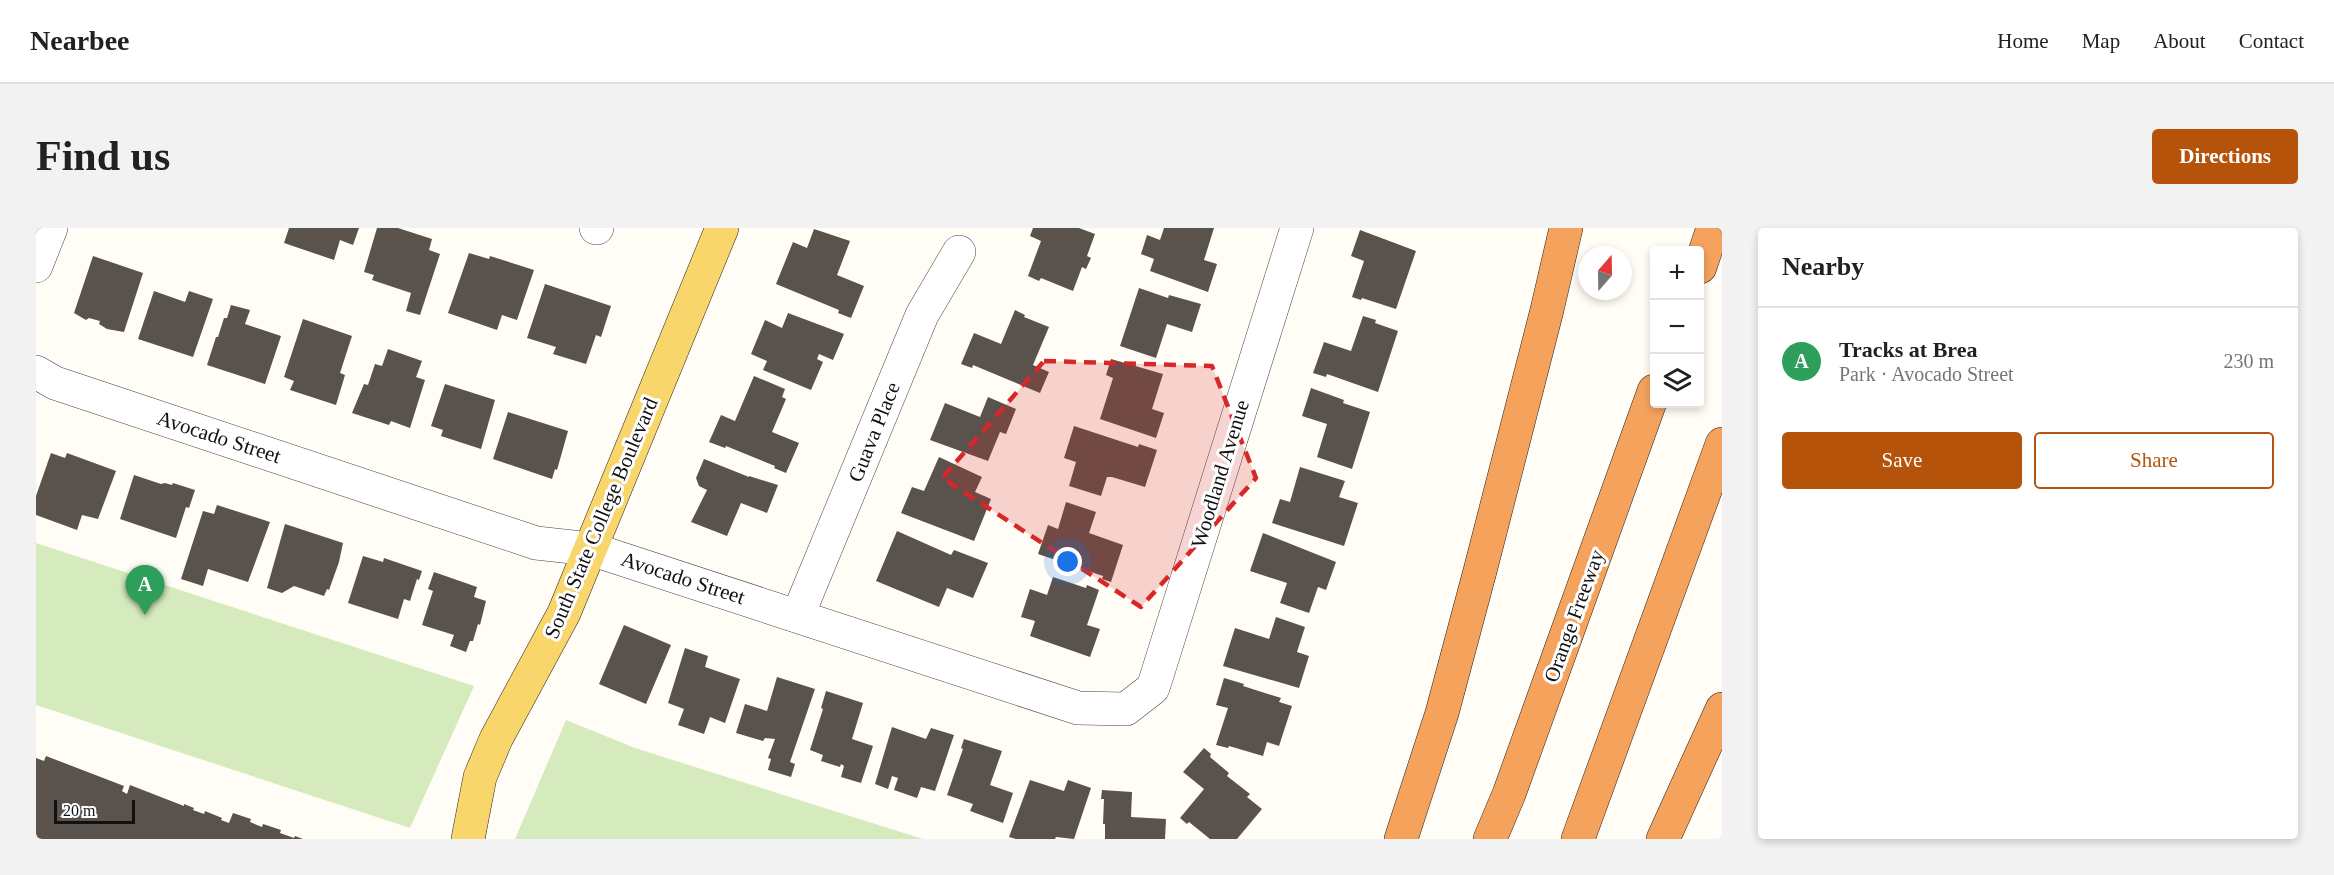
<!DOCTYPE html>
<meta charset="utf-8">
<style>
body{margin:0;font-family:Georgia,serif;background:#f2f2f2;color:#202124}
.controls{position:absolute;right:18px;top:18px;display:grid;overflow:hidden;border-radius:6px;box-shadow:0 3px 9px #0003}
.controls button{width:54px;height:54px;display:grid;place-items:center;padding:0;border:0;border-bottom:2px solid #e0e0e0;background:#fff;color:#202124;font:30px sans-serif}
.compass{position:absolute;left:1542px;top:18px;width:54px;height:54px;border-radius:50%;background:#fff;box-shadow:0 3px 9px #0003;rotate:20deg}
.scale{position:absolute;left:18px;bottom:15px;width:81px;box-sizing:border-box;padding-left:6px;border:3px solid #111;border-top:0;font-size:16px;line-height:21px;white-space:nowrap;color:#111;-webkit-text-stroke:4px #fff;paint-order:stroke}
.you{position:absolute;left:1032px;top:334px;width:21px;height:21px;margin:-15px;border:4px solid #fff;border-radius:50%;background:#1a73e8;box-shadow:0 0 0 9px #1a73e833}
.badge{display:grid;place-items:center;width:39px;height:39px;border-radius:50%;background:#b45309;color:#fff;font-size:20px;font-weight:700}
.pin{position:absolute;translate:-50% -50px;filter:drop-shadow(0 2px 3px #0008)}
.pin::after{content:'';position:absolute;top:32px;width:21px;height:18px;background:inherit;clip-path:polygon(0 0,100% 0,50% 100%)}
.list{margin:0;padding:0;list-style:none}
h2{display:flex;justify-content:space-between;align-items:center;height:78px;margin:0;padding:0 24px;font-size:26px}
h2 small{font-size:20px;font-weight:400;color:#757577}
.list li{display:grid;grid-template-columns:39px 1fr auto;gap:18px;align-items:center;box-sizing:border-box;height:108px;padding:0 24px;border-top:2px solid #e0e0e0}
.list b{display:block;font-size:22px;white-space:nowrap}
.list p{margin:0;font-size:20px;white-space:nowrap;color:#757577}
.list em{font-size:20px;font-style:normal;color:#757577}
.actions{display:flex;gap:12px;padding:18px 24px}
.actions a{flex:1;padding:14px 0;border:2px solid #b45309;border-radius:6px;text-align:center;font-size:21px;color:#b45309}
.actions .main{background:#b45309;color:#fff}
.icon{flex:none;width:33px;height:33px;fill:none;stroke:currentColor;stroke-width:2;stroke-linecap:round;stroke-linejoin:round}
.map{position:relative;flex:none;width:1686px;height:611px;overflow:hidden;border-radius:6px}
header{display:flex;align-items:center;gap:36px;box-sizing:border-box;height:84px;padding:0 30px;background:#fff;border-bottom:2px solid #e0e0e0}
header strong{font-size:28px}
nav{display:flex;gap:33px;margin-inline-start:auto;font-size:21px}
.intro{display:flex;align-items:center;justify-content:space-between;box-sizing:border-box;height:144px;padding:0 36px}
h1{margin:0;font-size:42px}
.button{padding:15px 27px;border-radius:6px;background:#b45309;color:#fff;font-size:21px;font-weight:700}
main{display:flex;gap:36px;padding:0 36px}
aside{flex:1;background:#fff;border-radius:6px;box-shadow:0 3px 9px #0003}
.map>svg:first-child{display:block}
</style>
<header>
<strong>Nearbee</strong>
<nav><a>Home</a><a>Map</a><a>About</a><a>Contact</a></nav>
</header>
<div class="intro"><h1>Find us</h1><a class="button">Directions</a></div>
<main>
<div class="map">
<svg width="1686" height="611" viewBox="0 0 1686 611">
<rect width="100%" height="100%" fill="#fffdf5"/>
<path fill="#d5ebbd" d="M0,315L438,458L374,600L0,477Z
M530,492L599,520L887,611H479Z"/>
<path fill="#5a524d" d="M253,0H323L317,17L304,12L298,32L248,15Z
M341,0H362L396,11L393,22L404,26L384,87L370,83L375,65L336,52L338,47L328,44Z
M997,0H1043L1059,6L1051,28L1055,30L1050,41L1046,39L1037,63L1005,50L1003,53L992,48L1005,13L994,8Z
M1128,0H1178L1168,32L1181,36L1172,64L1114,43L1118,31L1105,26L1111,7L1124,12Z
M778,1L814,13L801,47L828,58L815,90L802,85L803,82L740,56L757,14L771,20Z
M1324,2L1380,23L1360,81L1326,70L1325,72L1316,69L1328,33L1315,28Z
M433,25L453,31L454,28L498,42L481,92L466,87L461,102L412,85Z
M57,28L107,45L88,104L71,101L63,96L64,93L53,90L50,92L38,85Z
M509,56L575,78L565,109L560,107L550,136L517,126L520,119L491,110Z
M1103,60L1132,70L1133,67L1165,76L1156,104L1131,96L1120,130L1084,118Z
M118,63L149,74L153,63L177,71L157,129L102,111Z
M195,77L214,82L209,96L245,108L229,156L171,137L180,109H182L188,90H191Z
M979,82L989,87L988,89L1013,99L997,137L1013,144L1004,165L937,137L936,140L925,136L938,105L965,116Z
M752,85L808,106L797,132L783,126L781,131L787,134L775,162L727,142L731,133L715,126L729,92L746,100Z
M1327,88L1340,92L1339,95L1362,103L1342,164L1291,146L1290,149L1277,145L1288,114L1315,123Z
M267,91L316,108L304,145L309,147L300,177L254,162L258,153L248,149Z
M352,121L386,133L380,149L389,152L374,200L355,193L353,197L316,185L328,156L332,157L339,136L346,138Z
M1075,131L1127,146L1116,181L1128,185L1120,210L1064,191L1077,150L1070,147Z
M718,148L749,161L746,169L750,171L736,204L763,215L750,245L738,240L739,238L690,218L689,220L673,214L685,187L699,193Z
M409,156L459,172L445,221L405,208L407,202L395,198Z
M1275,160L1308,172L1307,175L1334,184L1316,241L1281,229L1291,196L1266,188Z
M952,169L980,181L970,206L964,204L952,233L894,212L909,175L944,189Z
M472,184L532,203L521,242L519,241L516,251L457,231Z
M1038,198L1102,219L1103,216L1121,222L1109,259L1076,249H1071L1065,268L1033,258L1040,234L1028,230Z
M15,225L29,230L31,225L80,243L62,291L46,287L41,302L0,287V268Z
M903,229L946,249L939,264L955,271L938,313L865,285L876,259L888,263Z
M668,231L713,249V248L742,257L731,285L705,275L691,308L655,294L671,262L663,258L660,250Z
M1264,239L1309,253L1303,269L1322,275L1308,318L1236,295L1244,271L1254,274Z
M98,247L125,256L129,255L136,257L137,255L159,262L153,280L150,279L140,310L84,291Z
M1030,274L1060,284L1053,305L1087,317L1075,354L1066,351L1067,348L1002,326L1012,297L1022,301Z
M181,277L234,294L212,354L172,341L167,358L145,351L167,283L178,286Z
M249,296L307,315L303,334L293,362L291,361L288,368L258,358L246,365L231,360Z
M861,303L915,327L918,322L952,335L937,370L911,360L903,379L840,353Z
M1227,305L1300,334L1290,362L1282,359L1273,385L1244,375L1251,355L1214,343Z
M327,328L347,334L348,330L386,343L383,352L381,351L374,373L368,371L362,391L312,375Z
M398,344L441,359L438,369L450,373L444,397L442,396L437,413H434L430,424L414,418L418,407L386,397L397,363L392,361Z
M1017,349L1050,360L1051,357L1063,362L1051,397L1064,401L1054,429L994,408L999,393L985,389L994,361L1011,367Z
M1240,389L1269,399L1261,424L1273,428L1263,460L1187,438L1199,400L1233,411Z
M588,397L635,417L610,476L563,456Z
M649,420L672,428L669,439L704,451L689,495L674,489L668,506L642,497L648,481L632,475Z
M741,449L779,461L754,534L759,536L755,549L732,542L735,531L732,530L739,511L729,510L727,513L700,505L709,476L731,483Z
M1188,450L1208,456L1207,458L1245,470L1243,474L1256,478L1243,518L1231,514L1227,528L1193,518L1192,520L1180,517L1192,480L1180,477Z
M790,463L827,475L816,511L837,518L825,555L805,549L808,538L805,536L804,539L785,533L787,527L774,522L787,481L785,480Z
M856,499L890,511L895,500L918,507L899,563L885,559L881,570L858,562L862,550L856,548L852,561L839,556Z
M928,511L966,523L954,557L977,565L967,595L934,583L937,576L911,567L927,521L925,520Z
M1168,520L1175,526L1174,529L1193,545L1191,548L1214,566L1211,569L1226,581L1201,611H1174L1153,594L1151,596L1144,590L1168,561L1147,544Z
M10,528L88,558L86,563L91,566L94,557L148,578V576L158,580L157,582L168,586L169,583L186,590L185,592L193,595L197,585L215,591L214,594L226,599L227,596L245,602L244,605L258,610L259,608L267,611H0V530L8,533Z
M994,552L1028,563L1032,552L1055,560L1038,611L1020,609L1019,611H980L973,609Z
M1066,562L1096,564L1095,589L1130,591L1129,611H1069V596H1067L1068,571H1065Z"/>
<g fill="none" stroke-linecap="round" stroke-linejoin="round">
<g stroke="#444" stroke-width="34">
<path id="minor" d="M560,0H561
M0,38L15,0
M0,144L19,155L500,315L555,321L1042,480L1090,481L1117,460L1261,0
M762,387L886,87L923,24"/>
</g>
<g stroke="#222" stroke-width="34">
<path id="major" d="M432,611L444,549L460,511L528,385L686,0"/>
</g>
<g stroke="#222" stroke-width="34">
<path id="highway" d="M1664,39L1677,0
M1365,611L1406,485L1444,343L1511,82L1530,0
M1454,611L1473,566L1618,163
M1542,611L1686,216
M1627,611L1686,481"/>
</g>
<use href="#minor" stroke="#fff" stroke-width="33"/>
<use href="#major" stroke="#f9d66b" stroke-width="33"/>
<use href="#highway" stroke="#f5a25d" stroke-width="33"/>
</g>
<path fill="#d62828" fill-opacity="0.2" stroke="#d62828" stroke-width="4.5" stroke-dasharray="12 8" stroke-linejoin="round" d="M1008,133L1176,138L1220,250L1105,379L906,250Z"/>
<g text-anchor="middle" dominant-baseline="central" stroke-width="6" stroke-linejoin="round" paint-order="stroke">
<g font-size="21" fill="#111" stroke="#fff">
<text transform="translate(838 204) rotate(-68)">Guava Place</text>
<text transform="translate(183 209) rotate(18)">Avocado Street</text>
<text transform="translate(1184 246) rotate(-73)">Woodland Avenue</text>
<text transform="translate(565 290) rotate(-67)">South State College Boulevard</text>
<text transform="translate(647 350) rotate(18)">Avocado Street</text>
<text transform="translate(1538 388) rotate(-70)">Orange Freeway</text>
</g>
</g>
</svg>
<div class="controls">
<button>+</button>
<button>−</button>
<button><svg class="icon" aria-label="layers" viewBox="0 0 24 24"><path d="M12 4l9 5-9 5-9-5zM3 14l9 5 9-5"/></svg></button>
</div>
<svg class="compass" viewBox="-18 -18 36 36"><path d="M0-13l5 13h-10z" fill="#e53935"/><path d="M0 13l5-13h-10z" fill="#757577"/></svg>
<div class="scale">20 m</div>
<div class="you"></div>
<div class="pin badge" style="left:109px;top:387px;background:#2e9e5b">A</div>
</div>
<aside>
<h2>Nearby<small></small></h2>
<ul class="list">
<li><span class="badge" style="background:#2e9e5b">A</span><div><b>Tracks at Brea</b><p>Park · Avocado Street</p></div><em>230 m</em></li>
</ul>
<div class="actions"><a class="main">Save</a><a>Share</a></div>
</aside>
</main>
